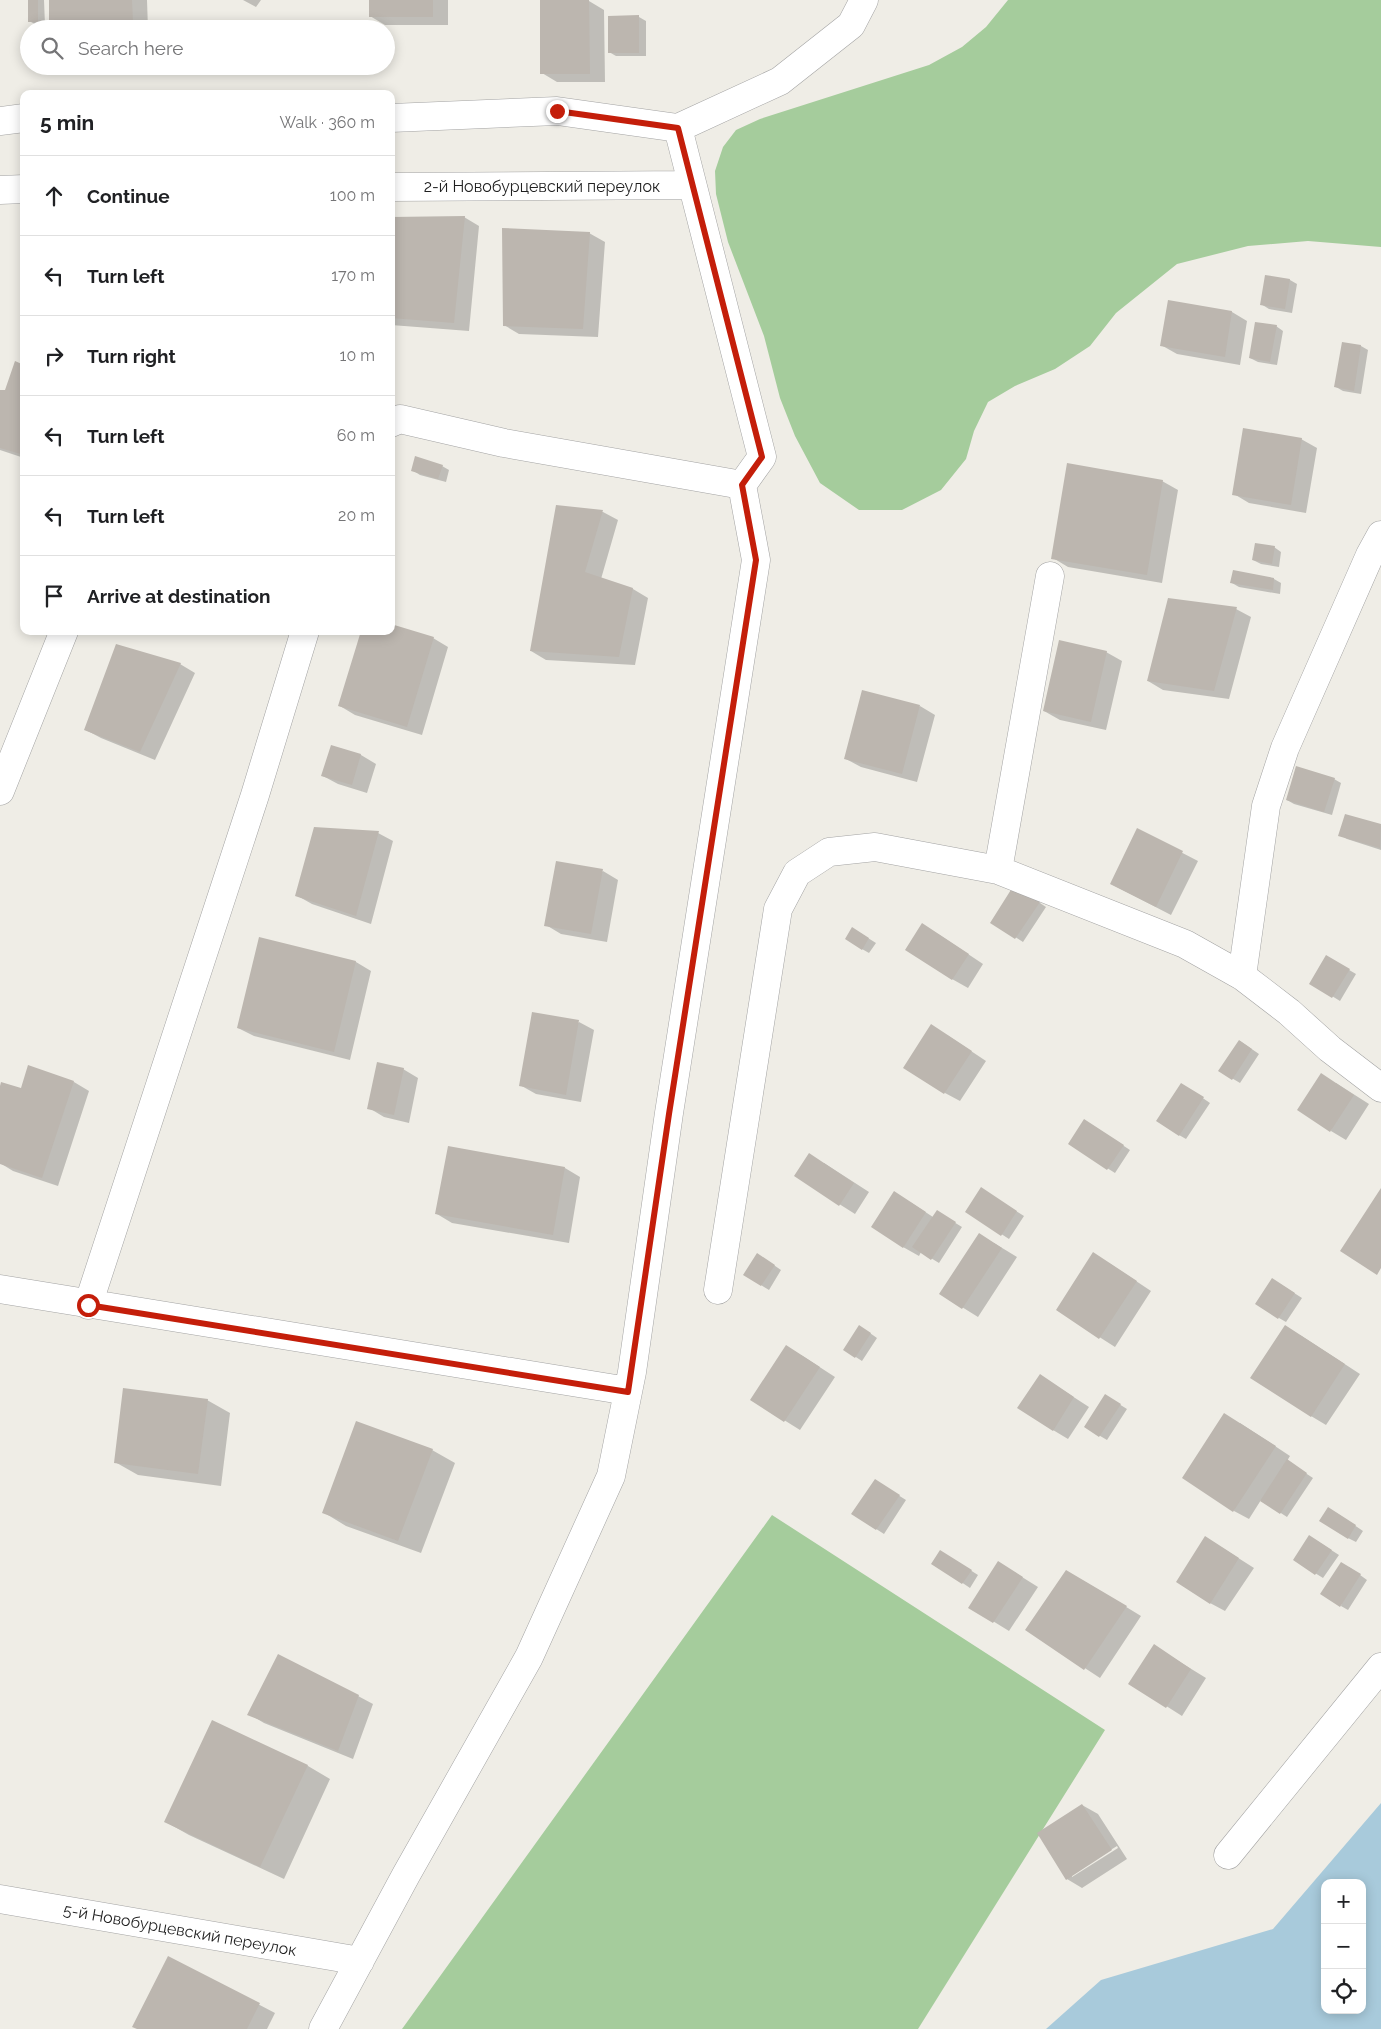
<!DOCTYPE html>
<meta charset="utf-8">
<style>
body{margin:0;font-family:Raleway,sans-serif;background:#f2f2f2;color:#202124}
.controls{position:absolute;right:15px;bottom:15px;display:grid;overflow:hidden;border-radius:10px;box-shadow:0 2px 12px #0003}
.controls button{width:45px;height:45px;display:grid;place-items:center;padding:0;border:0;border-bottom:1px solid #e0e0e0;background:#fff;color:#202124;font:25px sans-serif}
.stop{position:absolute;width:15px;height:15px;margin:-11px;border:4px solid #c41e0a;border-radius:50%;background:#fff}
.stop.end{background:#c41e0a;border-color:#fff;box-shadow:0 1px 5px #0008}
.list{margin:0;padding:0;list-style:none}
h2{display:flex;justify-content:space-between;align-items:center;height:65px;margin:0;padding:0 20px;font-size:21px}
h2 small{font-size:16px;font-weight:400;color:#757577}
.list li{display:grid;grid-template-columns:32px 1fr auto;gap:15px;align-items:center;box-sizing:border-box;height:80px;padding:0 20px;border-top:1px solid #e0e0e0}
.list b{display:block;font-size:19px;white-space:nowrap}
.list em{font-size:16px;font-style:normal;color:#757577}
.icon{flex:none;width:28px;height:28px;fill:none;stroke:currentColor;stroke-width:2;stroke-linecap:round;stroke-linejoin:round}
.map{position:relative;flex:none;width:1381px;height:2029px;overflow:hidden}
.search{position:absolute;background:#fff;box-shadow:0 2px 12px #0003;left:20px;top:20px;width:375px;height:55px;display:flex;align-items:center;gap:12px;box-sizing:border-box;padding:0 18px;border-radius:28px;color:#757577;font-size:19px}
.panel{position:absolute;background:#fff;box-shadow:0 2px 12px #0003;left:20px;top:90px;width:375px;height:545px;border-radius:10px}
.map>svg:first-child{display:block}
</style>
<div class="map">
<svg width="1381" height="2029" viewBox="0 0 1381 2029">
<rect width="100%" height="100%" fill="#efede6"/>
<path fill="#a5cc9c" d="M1008,0H1381V247L1308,241L1248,246L1177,264L1116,313L1090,346L1055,369L1015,386L988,402L974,431L966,459L941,490L902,510H859L820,483L795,436L780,398L764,336L728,242L716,194L715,171L723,147L736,130L760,119L929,65L962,47L986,27Z
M772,1515L1105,1730L918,2029H402Z"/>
<path fill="#a8cadb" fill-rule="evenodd" d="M1381,1803V2029H1046L1101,1980L1273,1929ZM1325,1883H1362V2010H1325Z"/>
<path fill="#0003" fill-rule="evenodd" d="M29,0H44L45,25H37L29,21Z
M50,0H147L148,29H63L51,22Z
M243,0H261L256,7Z
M370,0H448V25H385L370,16Z
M541,1H589L604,10L605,82H557L542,73Z
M639,17L646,21V56H616L609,52Z
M464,217L479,226L469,331L391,325V219Z
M589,233L605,242L598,337L519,334L504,325Z
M1266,276L1290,280L1297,284L1292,313L1269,309L1261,304Z
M1169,301L1232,312L1247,321L1240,365L1177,354L1161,345Z
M1276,326L1283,331L1277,365L1258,362L1250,358Z
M1343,343L1361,346L1368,350L1361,394L1343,391L1336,387Z
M24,366V458L0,450V391L5,392Z
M1301,439L1317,448L1306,513L1249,503L1234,494Z
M442,466L449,470L446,482L420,475L412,470Z
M1162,481L1178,490L1162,583L1068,567L1053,558Z
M557,506L603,512L618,520L601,579L633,589L648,598L635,665L546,660L531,651Z
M1274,547L1281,552L1279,567L1261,564L1253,560Z
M1234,572L1274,579L1281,583L1280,594L1239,587L1232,583Z
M1236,609L1251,617L1229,699L1163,690L1148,681Z
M433,638L448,647L422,735L355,715L340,706Z
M1106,652L1122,661L1106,730L1060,720L1044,711Z
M180,664L195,673L155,760L101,738L86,730Z
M920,706L935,715L917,782L861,767L846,759Z
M332,746L361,755L376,764L367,793L338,784L323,776Z
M1334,779L1341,783L1332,815L1294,804L1287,800Z
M1346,815L1381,826V850L1347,839L1340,835Z
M1138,830L1198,861L1171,915L1111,884Z
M378,833L393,841L371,924L312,904L296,895Z
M603,871L618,880L607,942L561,934L546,925Z
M1022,891L1046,907L1023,942L992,922Z
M860,933L876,943L869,953L862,949Z
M938,934L983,964L968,988L952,979Z
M260,939L356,962L371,971L350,1060L254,1036L238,1028Z
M1327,957L1356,974L1340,1001L1311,983Z
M579,1022L594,1030L581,1102L536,1094L520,1085Z
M947,1035L986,1061L960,1101L945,1093Z
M1240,1041L1259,1054L1240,1083L1220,1071Z
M403,1069L418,1078L409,1123L384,1117L369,1108Z
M74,1082L89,1091L58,1186L13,1171L0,1163V1090H21Z
M1336,1083L1369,1104L1346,1140L1331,1131Z
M1188,1088L1210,1103L1186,1139L1179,1135Z
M1092,1125L1130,1150L1115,1173L1069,1144Z
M824,1163L869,1192L855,1214L795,1176Z
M565,1168L580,1177L569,1243L452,1223L437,1214Z
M988,1193L1024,1216L1009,1239L966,1211Z
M910,1202L933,1217L944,1216L962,1227L939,1263L921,1252L919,1256L903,1247Z
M994,1243L1017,1257L978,1317L941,1294Z
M765,1259L781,1270L769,1290L761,1285Z
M1109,1263L1151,1291L1115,1347L1057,1310Z
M1280,1284L1302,1298L1286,1322L1279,1318Z
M867,1331L877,1338L862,1361L845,1350Z
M1300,1335L1360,1374L1326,1425L1311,1416Z
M801,1355L835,1377L800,1430L752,1400Z
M1055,1385L1089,1407L1068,1439L1053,1430Z
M1106,1396L1127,1409L1107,1440L1085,1427Z
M207,1400L230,1413L221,1486L138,1475L115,1462Z
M1240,1423L1290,1456L1287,1461L1313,1478L1287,1517L1261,1500L1249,1519L1234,1511Z
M432,1450L455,1463L421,1553L346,1526L323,1512Z
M882,1485L906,1500L884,1534L853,1514Z
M1335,1512L1363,1531L1356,1542L1348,1538Z
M1317,1541L1339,1555L1323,1578L1294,1560Z
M1221,1547L1254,1568L1225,1611L1210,1603Z
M948,1556L978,1575L970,1588L933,1563Z
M1349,1567L1367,1580L1348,1610L1341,1606Z
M1014,1572L1038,1587L1009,1631L970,1607Z
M1082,1580L1141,1616L1100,1678L1027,1630Z
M1154,1646L1206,1678L1182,1716L1130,1683Z
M358,1696L373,1704L353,1759L264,1723L249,1714Z
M213,1722L308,1766L330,1779L284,1879L189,1835L166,1822Z
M1082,1805L1098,1814L1127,1859L1082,1888L1067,1879ZM1117,1846L1118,1848L1072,1877V1874Z
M169,1958L275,2013L267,2029H139Z"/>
<path fill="#bcb6af" d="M28,0H38V22H28Z
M49,0H132L133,22H49Z
M369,0H433V17H369Z
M540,0H589L590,74H540Z
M639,15V53H608V16Z
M465,216L454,323L391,318V217Z
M502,228L590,232L583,329L503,326Z
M1265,275L1290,279L1285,309L1260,305Z
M1168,300L1232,311L1225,357L1160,346Z
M1255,322L1277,325L1270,362L1249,358Z
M1342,342L1361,345L1354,391L1334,387Z
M15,361L24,365V455L0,448V390H5Z
M1243,428L1302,438L1291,505L1232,495Z
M415,456L443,465L438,479L411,471Z
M1067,463L1163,480L1147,575L1051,559Z
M556,505L603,510L585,572L633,588L619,657L530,651Z
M1255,543L1275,546L1272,564L1252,560Z
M1233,570L1274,578L1273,590L1230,583Z
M1168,598L1237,607L1214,691L1147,681Z
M391,624L434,637L407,727L338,706L361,631H391Z
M1059,640L1107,651L1091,722L1043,711Z
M116,644L181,663L140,752L84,730Z
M862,690L920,705L902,774L844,759Z
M331,745L361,754L352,785L321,776Z
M1296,766L1335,778L1324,812L1286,800Z
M1345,814L1381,824L1380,848L1338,836Z
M314,827L379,831L356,916L295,896Z
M1137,828L1183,851L1156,907L1110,884Z
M556,861L603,869L591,934L544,926Z
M1014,885L1040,902L1015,939L990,923Z
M922,923L969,954L952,980L905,950Z
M852,927L869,938L862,950L845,939Z
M259,937L356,961L334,1052L237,1028Z
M1326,955L1350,969L1332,998L1309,984Z
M532,1012L579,1020L566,1095L519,1086Z
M931,1024L972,1051L944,1094L903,1068Z
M1239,1040L1252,1049L1232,1080L1218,1071Z
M377,1062L404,1068L394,1115L367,1109Z
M28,1065L74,1081L42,1178L0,1164V1086L1,1082L21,1088Z
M1321,1073L1354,1095L1330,1132L1297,1110Z
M1181,1083L1204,1097L1179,1136L1156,1121Z
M1084,1119L1124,1145L1107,1170L1068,1144Z
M448,1146L565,1167L553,1235L435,1214Z
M809,1153L854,1183L839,1206L794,1176Z
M981,1187L1017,1211L1001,1236L965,1212Z
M1381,1188V1268L1377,1275L1340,1251Z
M894,1191L926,1212L903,1248L871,1227Z
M937,1210L956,1222L931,1260L912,1247Z
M979,1233L1002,1248L962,1309L939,1294Z
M1093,1252L1137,1281L1099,1339L1056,1310Z
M757,1253L775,1265L761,1286L743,1275Z
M1272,1278L1295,1293L1278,1319L1255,1304Z
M859,1325L871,1333L855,1358L843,1350Z
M1285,1325L1345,1364L1311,1417L1250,1378Z
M786,1345L820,1367L784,1422L750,1400Z
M1040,1374L1074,1397L1053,1431L1017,1408Z
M123,1388L208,1399L198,1474L114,1463Z
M1105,1394L1121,1404L1099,1437L1084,1427Z
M1224,1413L1276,1446L1233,1512L1182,1478Z
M356,1421L433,1449L398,1541L322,1513Z
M1287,1459L1307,1473L1280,1514L1260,1501Z
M875,1479L900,1495L876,1530L851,1514Z
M1328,1507L1356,1525L1348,1539L1319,1521Z
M1309,1535L1332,1550L1315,1575L1293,1560Z
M1205,1536L1239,1558L1210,1604L1176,1582Z
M940,1550L972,1570L962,1584L931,1564Z
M998,1561L1023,1577L993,1623L968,1608Z
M1341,1562L1361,1574L1340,1607L1320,1594Z
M1066,1570L1127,1606L1084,1670L1025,1630Z
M1154,1644L1191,1669L1166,1708L1128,1684Z
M278,1654L359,1695L338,1751L247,1715Z
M212,1720L308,1765L260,1867L164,1822Z
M1082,1804L1112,1850L1066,1880L1037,1833Z
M168,1956L260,2003L247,2029H137L132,2027Z"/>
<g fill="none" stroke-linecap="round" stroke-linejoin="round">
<g stroke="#a3a3a3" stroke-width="29">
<path id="minor" d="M391,118L557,111L678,128L780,81L851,25L864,0
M0,121L24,118
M678,128L762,457L742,485
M391,187L692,185
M0,190L24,189
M0,791L64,631
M998,870L1185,944L1242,976L1289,1012L1330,1049L1381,1088
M1242,976L1266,806L1285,748L1370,555L1381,535
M0,1289L628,1391
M718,1290L778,909L797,873L829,852L875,847L998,870L1050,576
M88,1305L255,795L305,631
M1228,1855L1381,1667
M0,1899L360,1961
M323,2029L406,1875L529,1657L611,1476L632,1372L669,1113L756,560L742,485L504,443L400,419L391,423"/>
</g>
<use href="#minor" stroke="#fff" stroke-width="28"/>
</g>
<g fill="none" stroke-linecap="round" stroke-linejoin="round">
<path stroke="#c41e0a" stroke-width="6" d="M88,1305L628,1392L669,1114L756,560L742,485L762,457L678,128L557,111"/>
</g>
<g text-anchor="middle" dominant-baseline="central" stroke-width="4" stroke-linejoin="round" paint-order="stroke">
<g font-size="16" fill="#1f1f1f" stroke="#fff">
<text x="542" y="186">2-й Новобурцевский переулок</text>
<text transform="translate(180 1930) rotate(10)">5-й Новобурцевский переулок</text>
</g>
</g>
</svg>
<div class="controls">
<button>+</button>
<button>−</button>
<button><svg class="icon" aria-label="locate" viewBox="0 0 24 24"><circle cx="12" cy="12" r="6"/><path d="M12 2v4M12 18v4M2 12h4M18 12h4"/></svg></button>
</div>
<div class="stop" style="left:88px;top:1305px"></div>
<div class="stop end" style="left:557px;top:111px"></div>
<div class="search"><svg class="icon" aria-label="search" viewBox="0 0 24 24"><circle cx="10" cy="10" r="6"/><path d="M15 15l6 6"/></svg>Search here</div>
<section class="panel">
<h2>5 min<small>Walk · 360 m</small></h2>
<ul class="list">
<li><svg class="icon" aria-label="ahead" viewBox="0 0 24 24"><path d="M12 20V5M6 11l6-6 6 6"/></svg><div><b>Continue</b></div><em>100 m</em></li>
<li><svg class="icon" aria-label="left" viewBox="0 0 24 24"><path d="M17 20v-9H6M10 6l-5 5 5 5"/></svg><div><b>Turn left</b></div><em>170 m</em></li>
<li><svg class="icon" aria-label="right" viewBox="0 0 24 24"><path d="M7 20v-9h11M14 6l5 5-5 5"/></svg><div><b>Turn right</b></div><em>10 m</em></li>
<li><svg class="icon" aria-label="left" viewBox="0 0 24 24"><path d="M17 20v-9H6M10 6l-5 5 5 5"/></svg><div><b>Turn left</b></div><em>60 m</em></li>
<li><svg class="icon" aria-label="left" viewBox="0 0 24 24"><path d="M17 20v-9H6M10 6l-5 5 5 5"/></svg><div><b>Turn left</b></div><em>20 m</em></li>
<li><svg class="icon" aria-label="arrive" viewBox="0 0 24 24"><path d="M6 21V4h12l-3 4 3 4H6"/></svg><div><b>Arrive at destination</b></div></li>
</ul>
</section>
</div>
